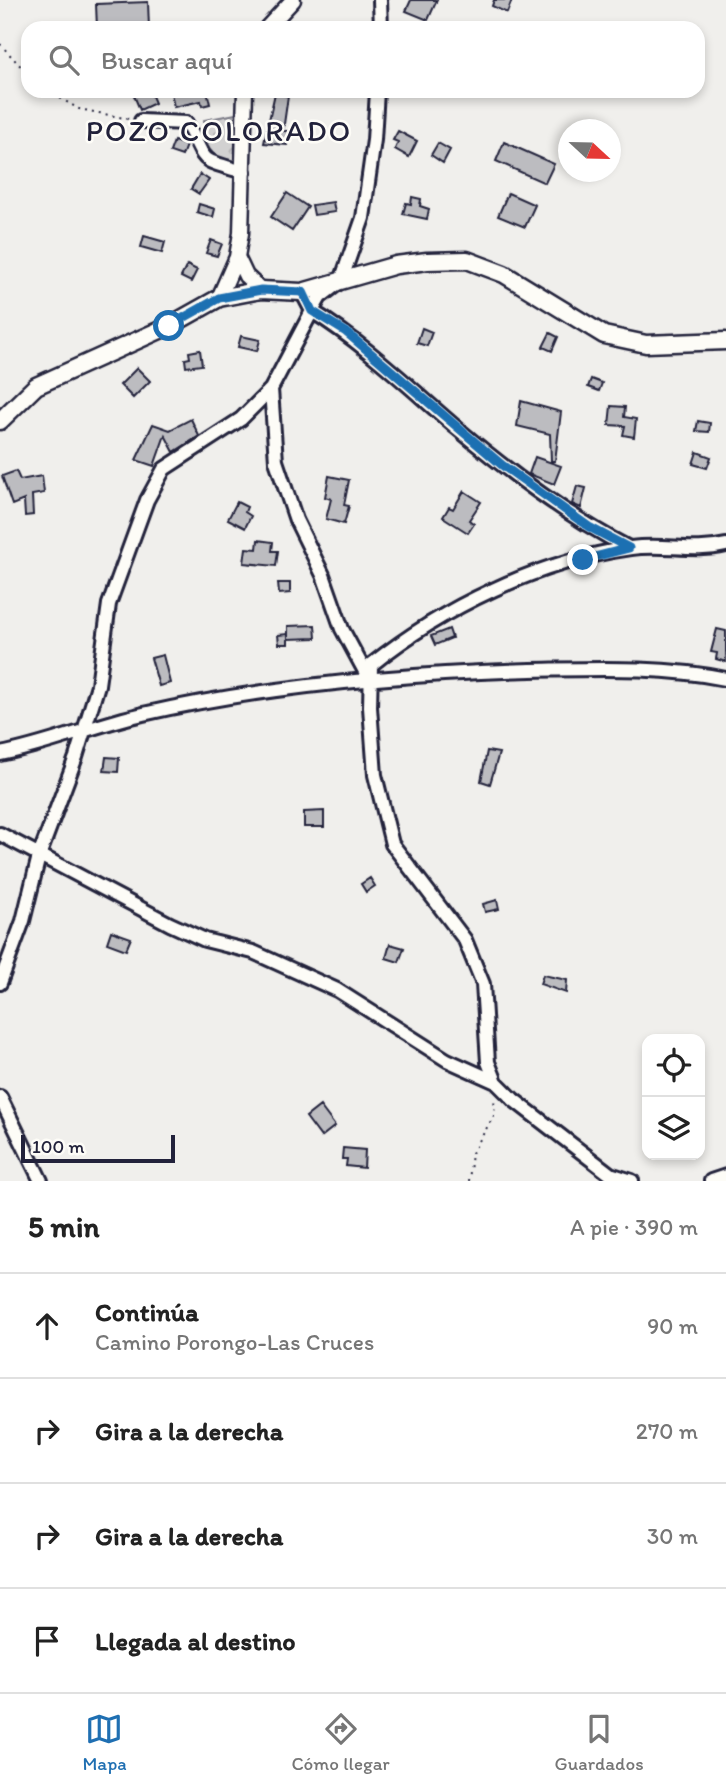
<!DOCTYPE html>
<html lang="es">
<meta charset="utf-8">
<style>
body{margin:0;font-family:Itim,sans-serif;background:#f6f6f6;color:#222}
.controls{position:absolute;right:21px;bottom:21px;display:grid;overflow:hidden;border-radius:14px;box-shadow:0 4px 10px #0003}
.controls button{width:63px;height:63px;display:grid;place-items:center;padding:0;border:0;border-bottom:2px solid #e0e0e0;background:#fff;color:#222;font:35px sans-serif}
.compass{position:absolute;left:558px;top:119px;width:63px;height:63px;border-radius:50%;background:#fff;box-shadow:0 4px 10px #0003;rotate:112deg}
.scale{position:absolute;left:21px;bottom:18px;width:154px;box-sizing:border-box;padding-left:7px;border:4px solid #22223b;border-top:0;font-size:19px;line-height:24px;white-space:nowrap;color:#22223b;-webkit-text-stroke:5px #fdfcf7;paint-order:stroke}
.stop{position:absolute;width:21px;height:21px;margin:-16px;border:5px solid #1f6fb2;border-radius:50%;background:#fff}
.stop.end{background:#1f6fb2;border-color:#fff;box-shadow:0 2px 7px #0008}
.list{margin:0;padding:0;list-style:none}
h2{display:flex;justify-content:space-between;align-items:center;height:91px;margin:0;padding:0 28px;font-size:30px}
h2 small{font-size:23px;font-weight:400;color:#767676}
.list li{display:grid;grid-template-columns:46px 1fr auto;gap:21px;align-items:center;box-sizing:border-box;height:105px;padding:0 28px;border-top:2px solid #e0e0e0}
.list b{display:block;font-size:26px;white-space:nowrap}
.list p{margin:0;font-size:23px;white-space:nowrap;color:#767676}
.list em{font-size:23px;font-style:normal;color:#767676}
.icon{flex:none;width:38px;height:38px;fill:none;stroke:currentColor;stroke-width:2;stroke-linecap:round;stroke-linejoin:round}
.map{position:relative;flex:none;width:726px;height:1181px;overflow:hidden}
.search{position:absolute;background:#fff;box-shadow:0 4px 10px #0003;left:21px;right:21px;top:21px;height:77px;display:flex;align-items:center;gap:18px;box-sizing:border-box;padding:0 24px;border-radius:21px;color:#767676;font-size:26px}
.sheet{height:511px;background:#fff}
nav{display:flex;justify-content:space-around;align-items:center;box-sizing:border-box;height:98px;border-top:2px solid #e0e0e0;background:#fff;font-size:19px;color:#767676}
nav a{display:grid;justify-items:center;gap:4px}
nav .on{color:#1f6fb2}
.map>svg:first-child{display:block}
</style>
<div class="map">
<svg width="726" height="1181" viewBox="0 0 726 1181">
<defs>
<pattern id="park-crowns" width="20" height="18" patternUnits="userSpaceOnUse" patternTransform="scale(1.75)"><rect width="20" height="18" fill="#d2d1d1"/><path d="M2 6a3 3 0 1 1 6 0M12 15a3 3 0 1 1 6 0" fill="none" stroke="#b4b3b4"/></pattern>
</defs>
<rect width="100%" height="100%" fill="#f0efec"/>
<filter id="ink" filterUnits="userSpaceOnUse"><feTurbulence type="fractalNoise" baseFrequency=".0143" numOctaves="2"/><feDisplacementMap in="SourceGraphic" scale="14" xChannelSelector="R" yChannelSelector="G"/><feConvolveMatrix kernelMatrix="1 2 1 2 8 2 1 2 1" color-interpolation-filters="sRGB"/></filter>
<g filter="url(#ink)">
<path fill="url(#park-crowns)" stroke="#7a7a86" stroke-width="2" d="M241,113V161L235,165C207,153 206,150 204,120Z"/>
<path fill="#bcbcc0" stroke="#22223b" stroke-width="2" d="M411,0H437L428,20L406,11Z
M494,0H512L507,13L492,6Z
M148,2L149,28H97L96,4Z
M137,91H150L155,103L140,110L133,93Z
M181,91H207L210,104L202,106L201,101L174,107L171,93Z
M275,93L288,96L283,131H288L287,145L264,143Z
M398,131L417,141L409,157L395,149L398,142L393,140Z
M174,141L186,145L182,156L170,152Z
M504,142L554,164L545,183L496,161Z
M438,143L450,150L443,163L431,155Z
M200,174L209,180L199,194L191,189Z
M287,193L308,207L292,231L271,217Z
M508,193L535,205L525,227L498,216Z
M412,197L421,199L420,206L429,209L427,219L403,214L406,203L411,204Z
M333,202L335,212L314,215L312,205Z
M199,204L215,209L213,217L197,212Z
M144,236L165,242L162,253L141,247Z
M211,240L222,244L217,256L206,253Z
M187,265L197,270L191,282L181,277Z
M422,328L432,332L427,346L417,343Z
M550,333L558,337L552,351L543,347Z
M241,336L260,340L257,351L238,347Z
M200,350L202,365L186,367L185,359L190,358L189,352Z
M137,368L150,381L133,398L120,385Z
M591,379L602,383L599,391L588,387Z
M521,401L561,412L555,461H551L550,434L517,426Z
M611,406L625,407L624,417L636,419L634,437L623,435L625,426L609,425Z
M191,419L199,436L174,452L165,435L154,466L136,460L153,424L170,430Z
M698,421L710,423L709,432L696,431Z
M697,452L711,457L707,468L693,464Z
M535,457L561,466L554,484L529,474Z
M16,471L20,480L42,476L44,493L32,495L33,515L25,516L24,500L12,505L2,476Z
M329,476L349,480L344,505L349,506L344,524L326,519L331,499L325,497Z
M577,486L586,488L581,508L572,504Z
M464,491L481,502L469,520L474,524L468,533L443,517L449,507L453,509Z
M237,502L247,507L245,512L251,516L245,528L228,519Z
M258,540L273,542L272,551H278L276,566L244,563L246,548L257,549Z
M278,583H290V593L279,594Z
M315,625L316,638L288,639V626Z
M449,629L452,638L435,645L431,636Z
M717,629L726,631V662L716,659L717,653L711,652Z
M288,634V644H279L278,635Z
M163,655L170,683L159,686L151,658Z
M487,751L499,753L490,784L481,781Z
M106,757L119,758L118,772L104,771Z
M324,811V827H304V812Z
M370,878L375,886L366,892L361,884Z
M497,900L499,909L485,912L483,904Z
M111,931L131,938L126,950L107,943Z
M390,944L404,948L399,962L386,958Z
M543,975L567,980L566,993L540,984Z
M320,1106L335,1126L321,1137L306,1117Z
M343,1148L365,1150L364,1168L346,1166L347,1159H342Z"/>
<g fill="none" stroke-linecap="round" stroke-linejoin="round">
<g stroke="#22223b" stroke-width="18">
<path id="minor" d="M380,0L381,28
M377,91L374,140L363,218L341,281L320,297L312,311C365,344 410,388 458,429C511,474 567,516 629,548
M141,121L186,123C210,164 194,158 244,172
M271,389L276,461L296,520L323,575L342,629L369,679
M0,754C48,745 94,725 143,714C269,685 402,674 531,670C596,669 662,666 726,679
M0,834L170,924L205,940L253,952L337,990L447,1060L496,1082L514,1100L610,1174L632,1181
M0,983L23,921L39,856L76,757L98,685L109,604L147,500L164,469L241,419L271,389L312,311L302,292
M496,1082L488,1062L483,984L465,940L392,844L375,775L370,707L371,665C443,607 539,561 631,548C663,543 693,553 726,545
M0,1097L41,1181
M711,1181L726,1176"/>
</g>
<g stroke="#22223b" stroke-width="19">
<path id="tertiary" d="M267,28L293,0
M237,257L246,276L261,290
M219,298L237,257L241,233L245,91"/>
</g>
<g stroke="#22223b" stroke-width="21">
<path id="secondary" d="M0,421L36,386L169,326L219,298L261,290L302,292L396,265L427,261L467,260L504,274L604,335L646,344L726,341"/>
</g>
<path stroke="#22223b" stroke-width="2" stroke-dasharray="2 5" stroke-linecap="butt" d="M0,44L28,74
M48,91L79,109L129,119
M469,1181L472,1153L495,1114L494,1097"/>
<use href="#minor" stroke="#fdfcf7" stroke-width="12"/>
<use href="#tertiary" stroke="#fdfcf7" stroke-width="14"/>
<use href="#secondary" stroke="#fdfcf7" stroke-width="16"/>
</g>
</g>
<g fill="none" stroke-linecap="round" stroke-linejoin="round" filter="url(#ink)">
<path stroke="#1f6fb2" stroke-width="9" d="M169,326L219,298L261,290L303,292L312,311L346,332L502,465L589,527L629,548L583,560"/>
</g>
<g text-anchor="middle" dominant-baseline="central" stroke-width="5" stroke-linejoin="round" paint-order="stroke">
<g font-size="30" letter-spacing="2" fill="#22223b" stroke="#fdfcf7">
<text x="219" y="130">POZO COLORADO</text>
</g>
</g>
</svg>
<div class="controls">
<button><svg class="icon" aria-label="locate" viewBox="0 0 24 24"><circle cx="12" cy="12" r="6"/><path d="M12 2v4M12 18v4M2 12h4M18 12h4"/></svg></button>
<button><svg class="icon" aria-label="layers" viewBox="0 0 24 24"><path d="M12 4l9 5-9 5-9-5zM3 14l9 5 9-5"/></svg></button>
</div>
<svg class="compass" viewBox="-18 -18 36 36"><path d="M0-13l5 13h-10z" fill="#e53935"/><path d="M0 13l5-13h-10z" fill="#767676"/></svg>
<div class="scale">100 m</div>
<div class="stop" style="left:169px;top:326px"></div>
<div class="stop end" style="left:583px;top:560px"></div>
<div class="search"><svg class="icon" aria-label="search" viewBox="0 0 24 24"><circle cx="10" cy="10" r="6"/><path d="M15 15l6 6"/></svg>Buscar aquí</div>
</div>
<section class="sheet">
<h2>5 min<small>A pie · 390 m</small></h2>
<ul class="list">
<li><svg class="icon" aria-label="ahead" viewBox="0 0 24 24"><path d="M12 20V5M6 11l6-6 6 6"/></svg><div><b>Continúa</b><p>Camino Porongo-Las Cruces</p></div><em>90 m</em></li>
<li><svg class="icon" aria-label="right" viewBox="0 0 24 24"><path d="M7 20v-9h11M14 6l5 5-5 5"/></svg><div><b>Gira a la derecha</b></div><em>270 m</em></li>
<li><svg class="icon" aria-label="right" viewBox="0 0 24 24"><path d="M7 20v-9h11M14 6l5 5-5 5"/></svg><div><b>Gira a la derecha</b></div><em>30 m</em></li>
<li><svg class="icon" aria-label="arrive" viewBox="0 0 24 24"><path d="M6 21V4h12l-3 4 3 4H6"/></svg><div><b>Llegada al destino</b></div></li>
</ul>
</section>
<nav>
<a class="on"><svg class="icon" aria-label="map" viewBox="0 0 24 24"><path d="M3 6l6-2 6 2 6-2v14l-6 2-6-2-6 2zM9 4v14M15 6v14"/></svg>Mapa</a>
<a><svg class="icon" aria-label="directions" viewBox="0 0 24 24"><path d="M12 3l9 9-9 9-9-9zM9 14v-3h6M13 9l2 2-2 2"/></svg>Cómo llegar</a>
<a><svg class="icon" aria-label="saved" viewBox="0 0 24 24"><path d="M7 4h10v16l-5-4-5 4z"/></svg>Guardados</a>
</nav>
